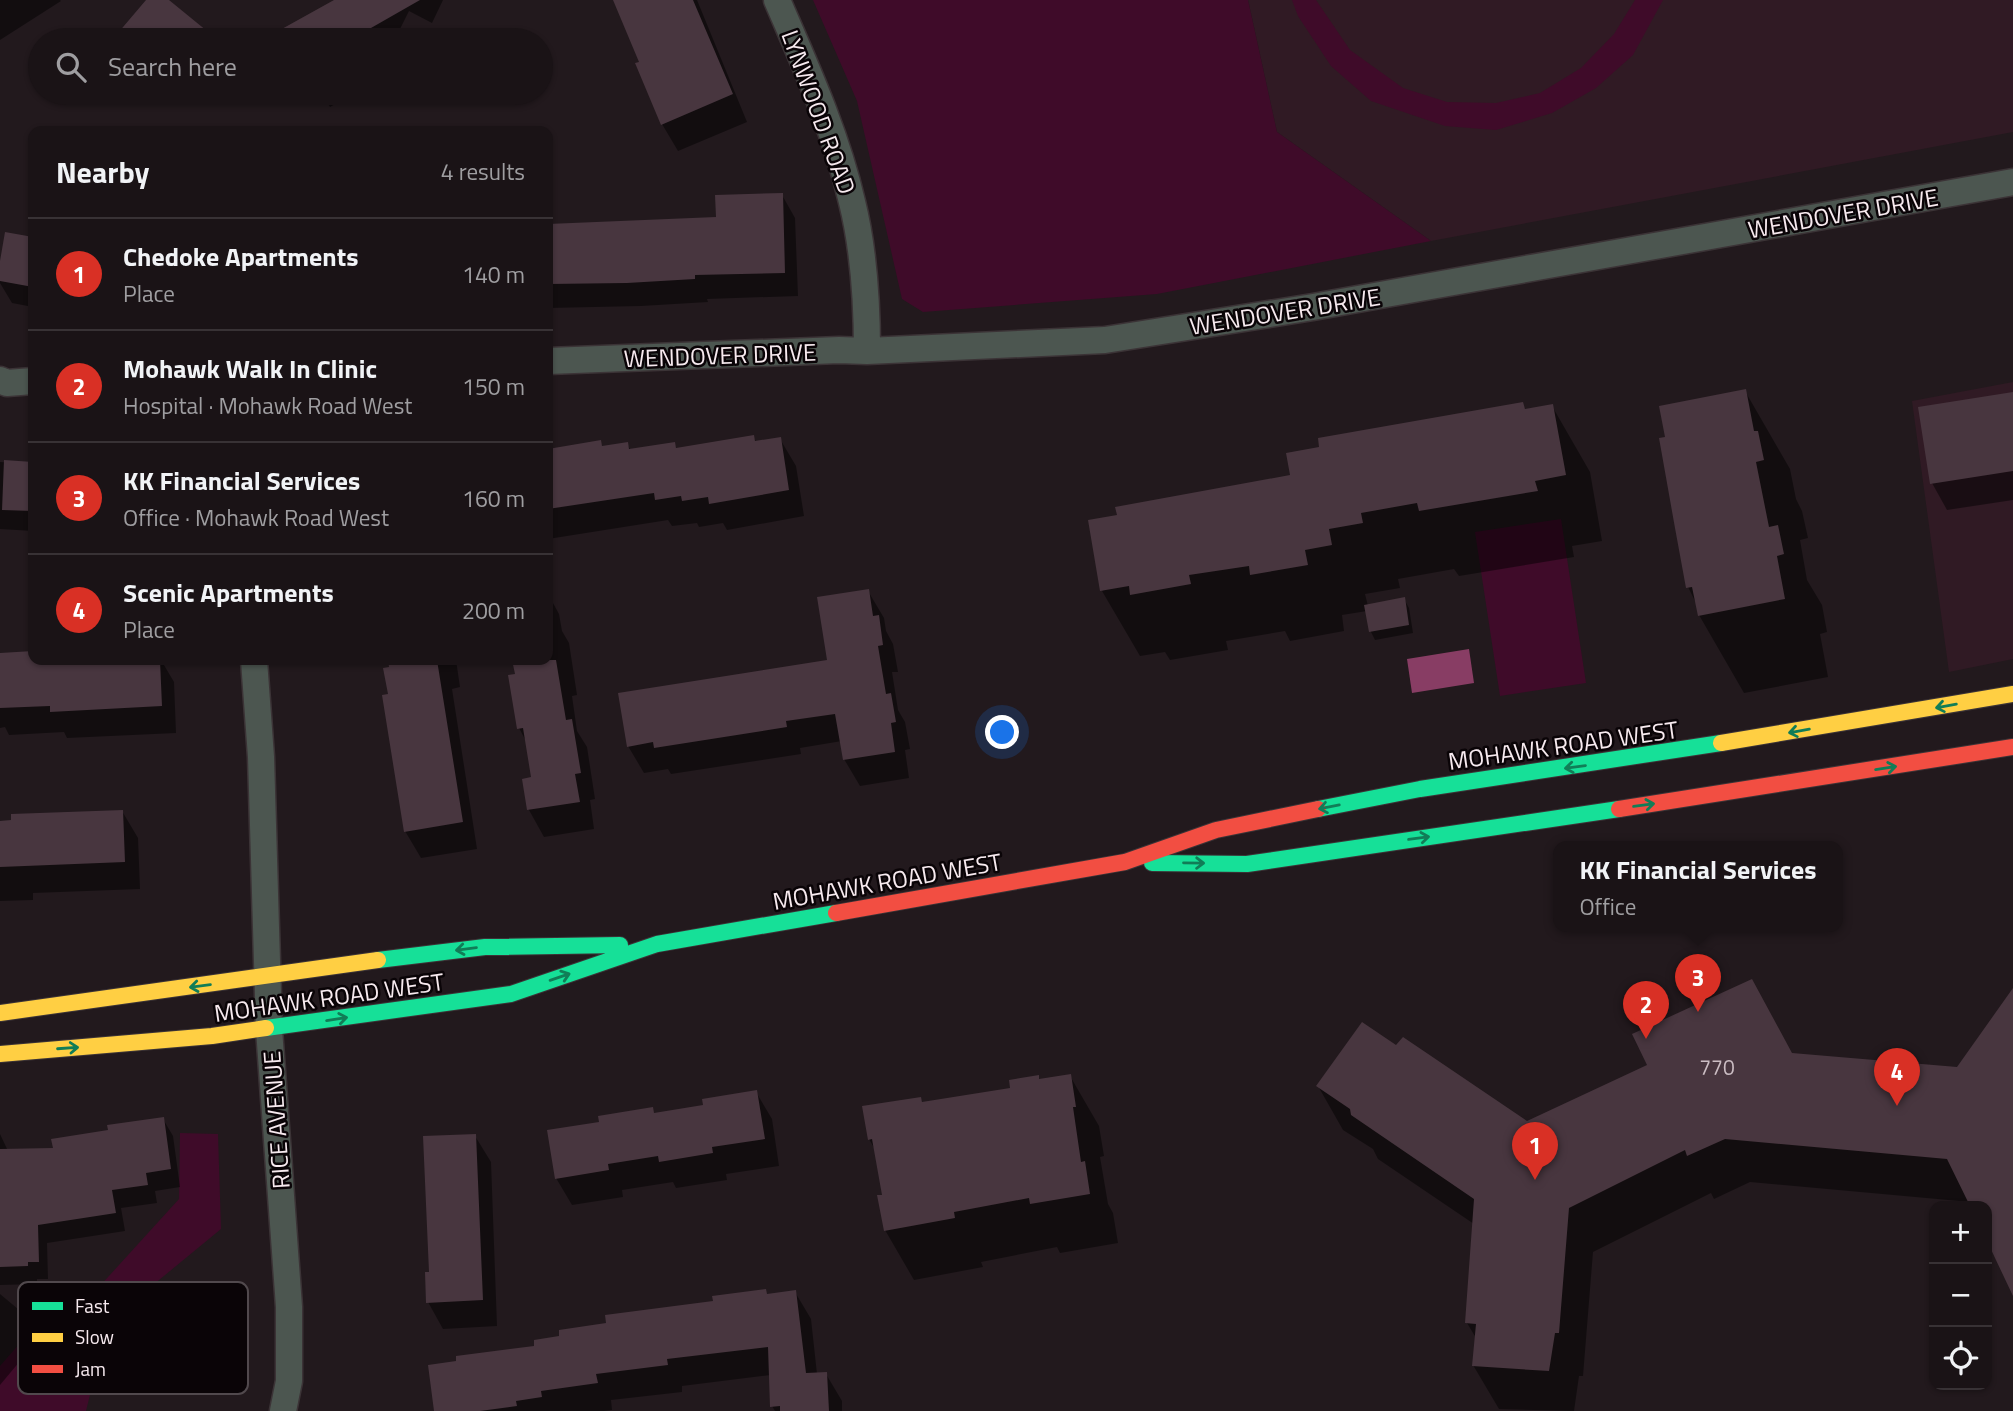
<!DOCTYPE html>
<meta charset="utf-8">
<style>
body{margin:0;font-family:"Titillium Web",sans-serif;background:#231c1f;color:#f1f3f6}
.controls{position:absolute;right:21px;bottom:21px;display:grid;overflow:hidden;border-radius:14px;box-shadow:0 2px 5px #0004}
.controls button{width:63px;height:63px;display:grid;place-items:center;padding:0;border:0;border-bottom:2px solid #383235;background:#1a1316;color:#f1f3f6;font:35px sans-serif}
.you{position:absolute;left:1003px;top:733px;width:24px;height:24px;margin:-18px;border:5px solid #fff;border-radius:50%;background:#1a73e8;box-shadow:0 0 0 10px #1a73e833}
.badge{display:grid;place-items:center;width:46px;height:46px;border-radius:50%;background:#d93025;color:#fff;font-size:23px;font-weight:700}
.pin{position:absolute;translate:-50% -58px;filter:drop-shadow(0 2px 4px #0008)}
.pin::after{content:'';position:absolute;top:37px;width:24px;height:21px;background:inherit;clip-path:polygon(0 0,100% 0,50% 100%)}
.popup{position:absolute;left:1553px;top:841px;width:290px;height:91px;box-sizing:border-box;display:grid;place-content:center;border-radius:14px;background:#1a1316;filter:drop-shadow(0 2px 5px #0005);font-size:23px;white-space:nowrap;color:#9f9ea1}
.popup b{font-size:26px;color:#f1f3f6}
.popup::after{content:'';position:absolute;left:50%;top:100%;margin-left:-14px;border:14px solid transparent;border-top-color:#1a1316}
.list{margin:0;padding:0;list-style:none}
h2{display:flex;justify-content:space-between;align-items:center;height:91px;margin:0;padding:0 28px;font-size:30px}
h2 small{font-size:23px;font-weight:400;color:#9f9ea1}
.list li{display:grid;grid-template-columns:46px 1fr auto;gap:21px;align-items:center;box-sizing:border-box;height:112px;padding:0 28px;border-top:2px solid #383235}
.list b{display:block;font-size:26px;white-space:nowrap}
.list p{margin:0;font-size:23px;white-space:nowrap;color:#9f9ea1}
.list em{font-size:23px;font-style:normal;color:#9f9ea1}
.icon{flex:none;width:38px;height:38px;fill:none;stroke:currentColor;stroke-width:2;stroke-linecap:round;stroke-linejoin:round}
.map{position:relative;flex:none;width:2013px;height:1411px;overflow:hidden}
.search{position:absolute;background:#1a1316;box-shadow:0 2px 5px #0004;left:28px;top:28px;width:525px;height:77px;display:flex;align-items:center;gap:18px;box-sizing:border-box;padding:0 24px;border-radius:38px;color:#9f9ea1;font-size:26px}
.panel{position:absolute;background:#1a1316;box-shadow:0 2px 5px #0004;left:28px;top:126px;width:525px;height:539px;border-radius:14px}
.map>svg:first-child{display:block}
</style>
<div class="map">
<svg width="2013" height="1411" viewBox="0 0 2013 1411">
<rect width="100%" height="100%" fill="#22191d"/>
<path fill="#301a24" d="M1248,0H2013V132L1431,241L1277,132Z
M2013,382V659L1949,672L1912,401Z"/>
<path fill="#3f0b29" d="M813,0H1248L1277,132L1431,241L1157,294L923,312L902,299L857,101Z
M1292,0H1316L1350,50L1403,88L1447,102L1496,103L1540,93L1581,68L1614,34L1635,0H1663L1633,55L1596,88L1552,113L1496,130L1445,126L1371,101L1331,66L1298,16Z
M1561,519L1586,683L1500,696L1475,532Z
M180,1133L218,1134L221,1229L108,1322L86,1411H0V1366L43,1317L68,1321L179,1199Z"/>
<path fill="#883d64" d="M1469,649L1474,683L1412,693L1407,659Z"/>
<path fill="#0007" d="M0,0H60L61,1L0,40Z
M347,0H443L432,23L409,11L396,37L391,40H292L286,29Z
M615,0H697L747,122L678,151L662,124L642,63Z
M219,30L275,34L278,40H218Z
M224,93H282L281,99L225,95Z
M322,93H354L330,107Z
M782,195L795,218L798,296L707,299L708,302L641,306L548,308V226L718,218Z
M7,234L33,239V307L12,303L0,283V270Z
M1745,391L1790,469L1796,499L1802,511L1808,538L1800,540L1807,580L1822,605L1827,632L1820,634L1828,677L1744,693L1699,615L1697,605L1688,587L1667,438Z
M2013,394V500L1947,510L1932,483Z
M1522,404L1526,410L1552,406L1590,472L1602,541L1572,546L1574,557L1459,576L1454,569L1398,579L1400,588L1365,594L1368,606L1404,599L1409,608L1413,633L1375,640L1371,632L1367,611L1342,615L1344,631L1290,641L1285,631L1226,641L1228,650L1170,660L1165,652L1140,656L1102,591L1292,477Z
M753,437L757,443L780,439L796,466L804,516L727,530L723,523L699,527L697,523L672,526L668,520L548,539V450L600,442L603,448L627,444L631,451L674,444L677,449Z
M0,462L33,464V531L0,529Z
M868,591L884,618L886,631L893,644L898,672H892L898,710L905,722L910,749L905,750L909,778L860,786L844,759L842,741L800,748L801,754L671,774L668,769L644,773L628,746L829,662Z
M548,594L559,614L562,631L569,643L577,695L572,696L577,731L587,747L595,799L590,800L594,829L544,837L529,810L524,780L533,779L527,743L519,728L514,660H548Z
M33,653V660H161L174,682L176,733L67,738L64,732L9,735L5,727L0,728V655Z
M389,660H456L460,687L452,689L477,849L421,858L405,831L390,696Z
M122,811L138,838L140,889L33,893V900L0,901V822Z
M2013,991V1287L1987,1237V1206H1972L1970,1202L1750,1182L1714,1199L1711,1193L1593,1252L1583,1376H1579L1574,1411L1499,1409L1473,1365L1476,1338L1467,1323L1474,1224L1378,1159L1373,1149L1343,1130L1318,1086L1397,1048L1527,1123L1793,1055L1958,1068Z
M1070,1076L1099,1126L1104,1156L1100,1157L1108,1204L1113,1213L1118,1243L1060,1253L1057,1247L981,1262L983,1267L914,1280L885,1230L884,1196L876,1151L869,1139L921,1099L923,1104L1012,1089L1038,1077L1040,1080Z
M756,1092L772,1119L779,1166L726,1174L727,1180L676,1188L673,1182L622,1190L623,1197L572,1205L556,1178L655,1115L705,1107Z
M163,1119L173,1136L180,1187L155,1191L157,1203L121,1208L125,1231L47,1243L48,1279H37V1284L0,1285V1134L8,1151L55,1149L110,1131Z
M475,1136L491,1162L497,1326L443,1329L428,1302L431,1274Z
M795,1292L811,1319L817,1374H826L842,1401V1411H775L772,1406L771,1375L682,1386V1392L611,1400L612,1410L604,1411H436L536,1347L768,1296Z
M0,1294L24,1314L34,1331L26,1340L31,1348L0,1385Z"/>
<path fill="#48363f" d="M146,0H169L218,40H112Z
M334,0H420L350,40H262Z
M613,0H693L733,94L661,125L635,63L639,62Z
M783,193L785,273L695,275V279L627,283L548,284V224L716,217L715,195Z
M5,232L33,237V287L0,281V261Z
M1746,389L1754,431H1758L1764,460L1756,462L1769,527L1778,525L1784,554L1777,556L1785,599L1698,616L1692,587L1686,588L1675,528L1659,438L1665,437L1659,406Z
M2013,392V471L1930,484L1918,407Z
M1523,402L1525,409L1553,404L1566,475L1535,481L1538,491L1419,511L1417,503L1361,513L1363,523L1329,529L1332,545L1305,550L1308,565L1250,575L1249,566L1189,575L1191,584L1130,595L1129,586L1100,591L1088,520L1117,515L1115,507L1290,475L1286,453L1319,447L1318,438Z
M754,435L755,441L781,437L789,490L709,504L708,497L682,501L681,496L655,500L654,493L548,509V449L601,440L602,446L628,442L629,449L675,442L676,448Z
M4,460L33,462V511L2,510Z
M869,589L873,616L879,615L883,645L878,646L886,694L891,693L896,722L891,723L895,752L843,760L835,714L786,721L787,727L654,748L653,742L627,747L618,693L827,660L817,597Z
M1405,597L1409,625L1369,632L1364,605Z
M33,651V660H160L162,706L50,712V706L0,708V653Z
M388,660H437L463,822L404,832L382,695L388,694L383,668L389,667Z
M512,660H556L566,720L572,719L581,773L575,774L580,802L527,810L522,779L531,777L523,728L517,729L508,675L515,674Z
M123,810L125,862L0,867V821L11,820V814Z
M1752,979L1792,1053L1957,1067L2013,988V1296L1987,1241V1206H1970L1947,1159L1725,1139L1687,1156L1685,1150L1569,1208L1559,1333H1555L1549,1371L1472,1366L1476,1324L1465,1323L1474,1199L1351,1115L1350,1109L1316,1086L1362,1022L1396,1045L1403,1037L1527,1121L1647,1065L1632,1034Z
M1071,1074L1076,1107H1073L1081,1162L1085,1161L1090,1194L1030,1204L1029,1198L954,1212L955,1218L884,1231L877,1195H882L872,1139L868,1140L862,1106L921,1097L922,1102L1010,1088L1009,1080L1039,1075V1079Z
M757,1090L765,1139L712,1147L713,1153L659,1162L658,1156L608,1164L609,1170L555,1179L547,1130L599,1122L598,1116L653,1107L654,1113L703,1105L702,1099Z
M164,1117L171,1169L146,1173L148,1185L112,1190L116,1213L38,1225L39,1262H28V1266L0,1267V1149L53,1148L51,1139L108,1130L107,1125Z
M476,1134L483,1300L426,1303L425,1272H429L423,1136Z
M766,1289L767,1294L796,1290L806,1373L827,1372L829,1411H780V1406L770,1407L768,1347L667,1359L668,1365L596,1374L598,1383L541,1391L542,1397L516,1401L517,1406L480,1411H434L428,1365L456,1361V1356L534,1346V1340L559,1336V1330L606,1323L605,1315L713,1301L712,1296Z"/>
<g fill="none" stroke-linecap="round" stroke-linejoin="round">
<g stroke="#3b3336" stroke-width="29">
<path id="street" d="M777,0C805,65 836,132 852,202C864,250 867,301 867,351
M548,361L839,350L867,351L1105,340L1313,307L2013,182
M0,380L7,383L33,381
M254,660L261,757L269,1029L289,1307V1381L283,1411"/>
</g>
<g stroke="#3b3336" stroke-width="18">
<path id="fast" d="M1318,809L1420,789L1721,743
M1152,863L1247,864L1619,809
M378,960L485,947L620,945
M266,1028L511,994L657,944L836,913"/>
</g>
<g stroke="#3b3336" stroke-width="18">
<path id="slow" d="M1721,743L2013,694
M0,1013L378,960
M0,1054L212,1036L266,1028"/>
</g>
<g stroke="#3b3336" stroke-width="18">
<path id="jam" d="M1619,809L2013,747
M836,913L1125,862L1216,830L1318,809"/>
</g>
<use href="#street" stroke="#4c5650" stroke-width="26"/>
<use href="#fast" stroke="#16e098" stroke-width="16"/>
<use href="#slow" stroke="#ffcf43" stroke-width="16"/>
<use href="#jam" stroke="#f24e42" stroke-width="16"/>
</g>
<defs><path id="oneway-shaft" d="M-6 0H5M1.5-3L5.5 0L1.5 3" fill="none" stroke-width="1.6" stroke-linecap="round" stroke-linejoin="round" transform="scale(1.75)"/></defs>
<g stroke="#117d57">
<use href="#oneway-shaft" transform="translate(1946 706) rotate(170)"/>
<use href="#oneway-shaft" transform="translate(1799 731) rotate(170)"/>
<use href="#oneway-shaft" transform="translate(1575 767) rotate(172)"/>
<use href="#oneway-shaft" transform="translate(1886 768) rotate(-9)"/>
<use href="#oneway-shaft" transform="translate(1644 805) rotate(-8)"/>
<use href="#oneway-shaft" transform="translate(1329 807) rotate(169)"/>
<use href="#oneway-shaft" transform="translate(1419 838) rotate(-8)"/>
<use href="#oneway-shaft" transform="translate(1194 863) rotate(1)"/>
<use href="#oneway-shaft" transform="translate(466 949) rotate(173)"/>
<use href="#oneway-shaft" transform="translate(560 977) rotate(-19)"/>
<use href="#oneway-shaft" transform="translate(200 986) rotate(173)"/>
<use href="#oneway-shaft" transform="translate(337 1019) rotate(-9)"/>
<use href="#oneway-shaft" transform="translate(68 1048) rotate(-4)"/>
</g>
<g text-anchor="middle" dominant-baseline="central" stroke-width="5" stroke-linejoin="round" paint-order="stroke">
<g font-size="21" fill="#cbbdc3">
<text x="1717" y="1067">770</text>
</g>
<g font-size="24" fill="#f7eaef" stroke="#0a0407">
<text transform="translate(819 112) rotate(70)">LYNWOOD ROAD</text>
<text transform="translate(1843 213) rotate(-10)">WENDOVER DRIVE</text>
<text transform="translate(1285 311) rotate(-9)">WENDOVER DRIVE</text>
<text transform="translate(720 355) rotate(-2)">WENDOVER DRIVE</text>
<text transform="translate(1563 745) rotate(-8)">MOHAWK ROAD WEST</text>
<text transform="translate(887 881) rotate(-10)">MOHAWK ROAD WEST</text>
<text transform="translate(329 997) rotate(-8)">MOHAWK ROAD WEST</text>
<text transform="translate(276 1120) rotate(-94)">RICE AVENUE</text>
</g>
</g>
<rect x="18" y="1282" width="230" height="112" rx="10" fill="#0a0407" stroke="#51494d" stroke-width="2"/>
<rect x="32" y="1302" width="31" height="8" fill="#16e098"/>
<rect x="32" y="1333" width="31" height="9" fill="#ffcf43"/>
<rect x="32" y="1365" width="31" height="8" fill="#f24e42"/>
<g font-size="19" fill="#f7eaef">
<text x="75" y="1313">Fast</text>
<text x="75" y="1344">Slow</text>
<text x="75" y="1376">Jam</text>
</g>
</svg>
<div class="controls">
<button>+</button>
<button>−</button>
<button><svg class="icon" aria-label="locate" viewBox="0 0 24 24"><circle cx="12" cy="12" r="6"/><path d="M12 2v4M12 18v4M2 12h4M18 12h4"/></svg></button>
</div>
<div class="you"></div>
<div class="pin badge" style="left:1535px;top:1180px">1</div>
<div class="pin badge" style="left:1646px;top:1039px">2</div>
<div class="pin badge" style="left:1698px;top:1012px">3</div>
<div class="popup"><b>KK Financial Services</b>Office</div>
<div class="pin badge" style="left:1897px;top:1106px">4</div>
<div class="search"><svg class="icon" aria-label="search" viewBox="0 0 24 24"><circle cx="10" cy="10" r="6"/><path d="M15 15l6 6"/></svg>Search here</div>
<section class="panel">
<h2>Nearby<small>4 results</small></h2>
<ul class="list">
<li><span class="badge">1</span><div><b>Chedoke Apartments</b><p>Place</p></div><em>140 m</em></li>
<li><span class="badge">2</span><div><b>Mohawk Walk In Clinic</b><p>Hospital · Mohawk Road West</p></div><em>150 m</em></li>
<li><span class="badge">3</span><div><b>KK Financial Services</b><p>Office · Mohawk Road West</p></div><em>160 m</em></li>
<li><span class="badge">4</span><div><b>Scenic Apartments</b><p>Place</p></div><em>200 m</em></li>
</ul>
</section>
</div>
